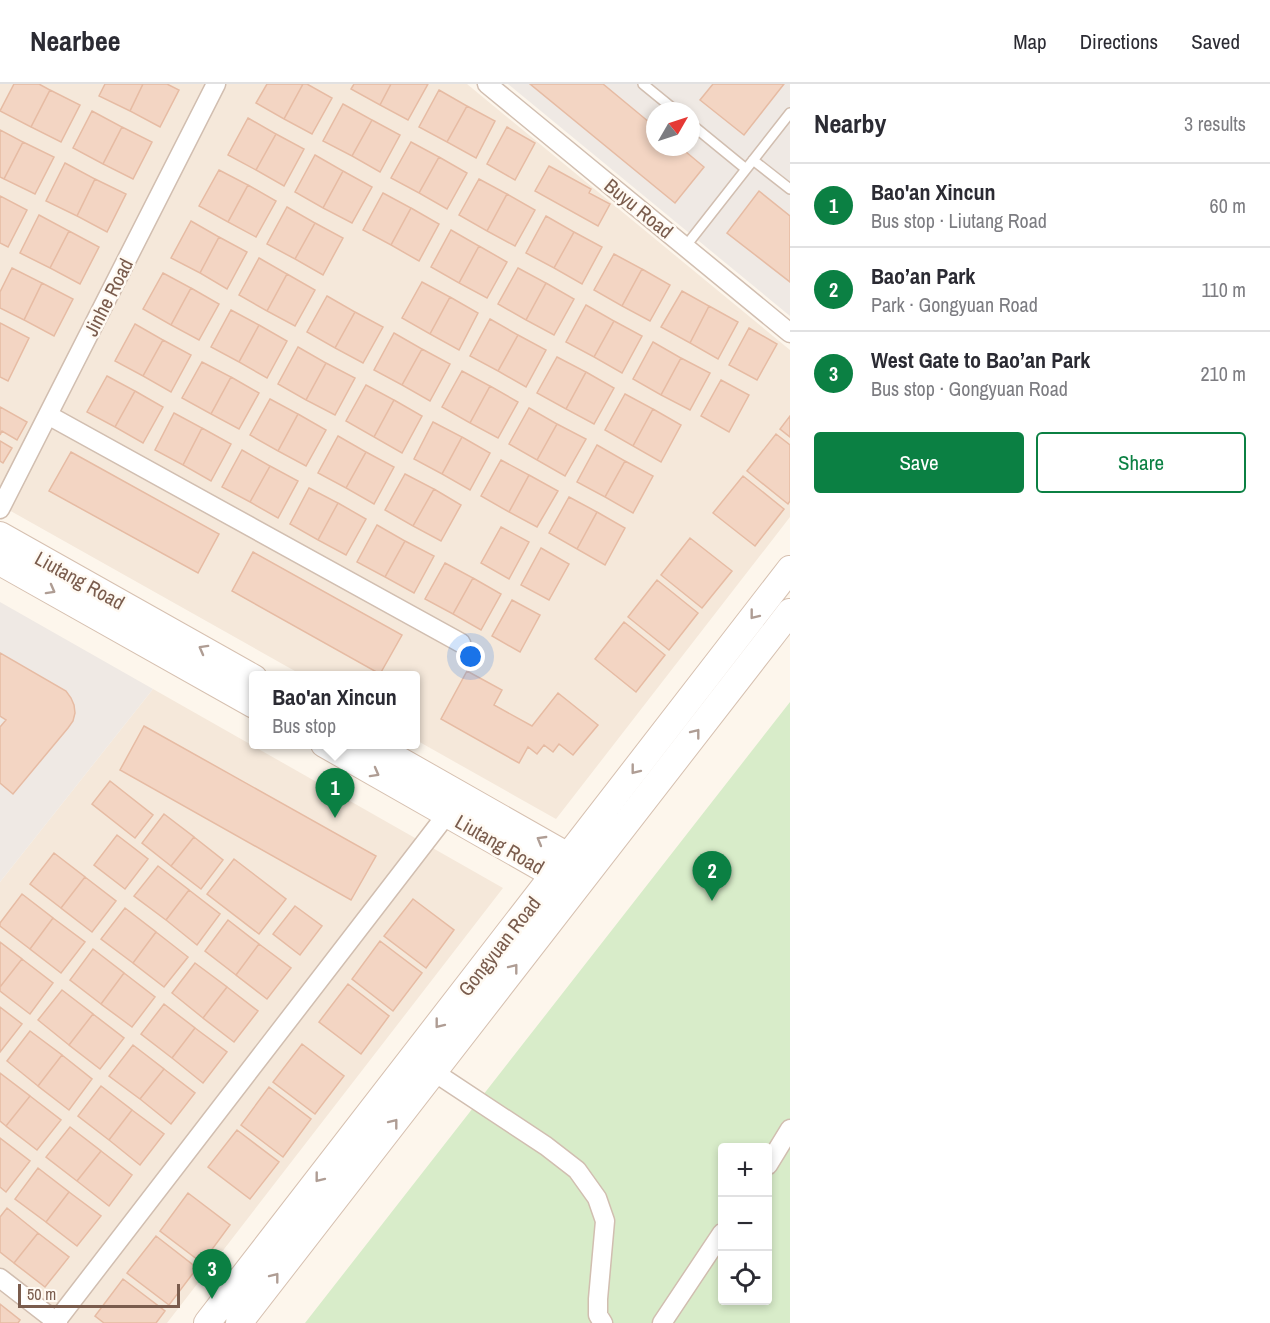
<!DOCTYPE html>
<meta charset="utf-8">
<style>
body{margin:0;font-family:"Archivo Narrow",sans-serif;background:#f2f2f3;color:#2b2b33}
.controls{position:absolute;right:18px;bottom:18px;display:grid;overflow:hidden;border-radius:6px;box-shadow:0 3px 9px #0003}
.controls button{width:54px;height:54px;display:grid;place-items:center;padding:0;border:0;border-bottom:2px solid #e1e1e2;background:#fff;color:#2b2b33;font:30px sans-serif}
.compass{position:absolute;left:646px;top:18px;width:54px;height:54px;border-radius:50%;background:#fff;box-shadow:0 3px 9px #0003;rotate:51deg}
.scale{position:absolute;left:18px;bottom:15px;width:162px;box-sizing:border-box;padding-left:6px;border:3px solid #7a5c4d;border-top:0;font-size:16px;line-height:21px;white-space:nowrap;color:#7a5c4d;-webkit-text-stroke:4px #fffaf3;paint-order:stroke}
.you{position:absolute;left:471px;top:573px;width:21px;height:21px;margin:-15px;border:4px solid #fff;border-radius:50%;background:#1a73e8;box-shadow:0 0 0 9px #1a73e833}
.badge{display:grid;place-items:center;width:39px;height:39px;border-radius:50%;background:#0b8043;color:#fff;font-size:20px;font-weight:700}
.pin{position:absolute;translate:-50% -50px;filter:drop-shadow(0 2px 3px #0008)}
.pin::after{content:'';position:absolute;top:32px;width:21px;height:18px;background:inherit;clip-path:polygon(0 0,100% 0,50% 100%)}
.popup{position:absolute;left:249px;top:587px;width:171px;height:78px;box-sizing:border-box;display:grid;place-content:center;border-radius:6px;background:#fff;filter:drop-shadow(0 2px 4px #0005);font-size:20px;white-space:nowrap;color:#7c7c81}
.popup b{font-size:22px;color:#2b2b33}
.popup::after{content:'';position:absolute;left:50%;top:100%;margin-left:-12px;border:12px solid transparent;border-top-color:#fff}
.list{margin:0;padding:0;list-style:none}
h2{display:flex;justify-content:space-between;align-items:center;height:78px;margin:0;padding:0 24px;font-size:26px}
h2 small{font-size:20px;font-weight:400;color:#7c7c81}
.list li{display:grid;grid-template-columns:39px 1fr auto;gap:18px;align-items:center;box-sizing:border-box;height:84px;padding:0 24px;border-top:2px solid #e1e1e2}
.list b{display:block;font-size:22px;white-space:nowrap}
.list p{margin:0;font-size:20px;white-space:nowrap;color:#7c7c81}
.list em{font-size:20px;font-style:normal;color:#7c7c81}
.actions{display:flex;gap:12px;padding:18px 24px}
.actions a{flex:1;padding:14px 0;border:2px solid #0b8043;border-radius:6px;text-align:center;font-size:21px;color:#0b8043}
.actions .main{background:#0b8043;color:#fff}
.icon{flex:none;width:33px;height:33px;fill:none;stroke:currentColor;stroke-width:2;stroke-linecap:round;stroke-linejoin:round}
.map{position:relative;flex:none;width:790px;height:1239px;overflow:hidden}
header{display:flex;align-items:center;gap:36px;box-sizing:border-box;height:84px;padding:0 30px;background:#fff;border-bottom:2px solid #e1e1e2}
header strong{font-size:28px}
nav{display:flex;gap:33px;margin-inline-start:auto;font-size:21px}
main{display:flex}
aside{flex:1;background:#fff}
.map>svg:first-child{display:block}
</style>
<header>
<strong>Nearbee</strong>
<nav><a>Map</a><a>Directions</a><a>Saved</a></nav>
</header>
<main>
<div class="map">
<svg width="790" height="1239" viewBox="0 0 790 1239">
<rect width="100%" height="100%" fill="#fdf6ec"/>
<path fill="#f5e8da" d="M0,0H467L790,266V433L556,735L416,656V592L302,591L0,421Z
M153,605L503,804L167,1239H0V798Z"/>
<path fill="#efe9e4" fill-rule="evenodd" d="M508,0H790V232ZM655,27H691V63H655Z
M0,518L153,605L0,798Z"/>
<path fill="#d8ecc9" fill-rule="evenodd" d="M790,618V1239H305ZM722,1064H768V1216H722Z"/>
<path fill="#f3d5c3" stroke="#e6bba3" stroke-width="1.5" d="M14,0H39L50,6L31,43L0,27Z
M105,0H143L130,27L99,12Z
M143,0H167L179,6L160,43L130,27Z
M267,0H303L284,35L256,19Z
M303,0H307L332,14L312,50L284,35Z
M354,0H391L380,21L351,5Z
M391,0H428L408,36L380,21Z
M530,0H603L655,43V63H680L704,83L675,119Z
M713,0H784L744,51L700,16Z
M50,6L80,21L61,58L31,43Z
M439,6L467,22L447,58L419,43Z
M343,20L372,36L352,72L323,57Z
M467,22L495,37L476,74L447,58Z
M92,27L122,43L103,80L73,64Z
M248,34L276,50L256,86L228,71Z
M372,36L400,51L380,88L352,72Z
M122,43L152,58L133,95L103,80Z
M507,43L535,59L515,96L487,80Z
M0,46L23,58L4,95L0,93Z
M276,50L304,65L284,102L256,86Z
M23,58L54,73L35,110L4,95Z
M411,58L439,73L419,109L391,94Z
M315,71L343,87L323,124L295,108Z
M439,73L467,89L447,125L419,109Z
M65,79L95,95L77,132L46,117Z
M549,82L591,105L589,109L610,120L598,142L535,107Z
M219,86L248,101L228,138L199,122Z
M343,87L372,103L352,139L323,124Z
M95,95L126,110L107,148L77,132Z
M479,95L507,110L487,147L459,131Z
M248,101L276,117L256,153L228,138Z
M759,107L790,132V198L727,149Z
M383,109L411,124L391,161L363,146Z
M507,110L535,126L515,162L487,147Z
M0,112L27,126L8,163L0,159Z
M287,123L315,139L295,175L267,160Z
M411,124L439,140L419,177L391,161Z
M39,131L69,147L50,184L20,169Z
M546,132L574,148L554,184L526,169Z
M191,137L219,153L200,189L171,174Z
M315,139L343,154L323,191L295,175Z
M451,146L479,162L459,199L431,183Z
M69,147L99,163L80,200L50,184Z
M574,148L602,163L582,200L554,184Z
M219,153L247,168L227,205L200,189Z
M479,162L507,178L487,214L459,199Z
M614,170L642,185L622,222L594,206Z
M259,174L287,190L267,227L239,211Z
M12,184L42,199L24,236L0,224V208Z
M518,184L546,199L526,236L498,220Z
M642,185L670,201L650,237L622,222Z
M163,189L191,204L171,241L143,225Z
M287,190L315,206L295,242L267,227Z
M422,198L450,213L430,250L402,234Z
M42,199L73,215L54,252L24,236Z
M546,199L574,215L554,251L526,236Z
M191,204L219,220L199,256L171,241Z
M682,207L709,222L690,259L661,243Z
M327,212L355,228L335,264L307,248Z
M450,213L478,229L459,266L430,250Z
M586,221L614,237L594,273L566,258Z
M709,222L738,238L718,275L690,259Z
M231,226L259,241L239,278L211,263Z
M355,228L383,243L363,279L335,264Z
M490,235L518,251L498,287L470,272Z
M614,237L642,252L622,289L594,273Z
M0,239L29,254L8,297L0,293Z
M135,240L163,256L143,292L115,277Z
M259,241L287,257L267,294L239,278Z
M749,244L777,260L757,296L729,281Z
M394,249L422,265L402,301L374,286Z
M518,251L546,266L526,303L498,287Z
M163,256L191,271L171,308L143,292Z
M653,258L681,274L661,311L633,295Z
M298,263L326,279L306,316L278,300Z
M422,265L450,280L430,317L402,301Z
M557,273L586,288L566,325L537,309Z
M681,274L710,289L690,326L661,311Z
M202,278L231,293L211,330L182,314Z
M326,279L355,294L335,331L306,316Z
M462,287L490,302L470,339L442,323Z
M586,288L614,304L594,340L566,325Z
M107,292L135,307L115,343L87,328Z
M231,293L259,309L239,345L211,330Z
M721,296L749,311L729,348L701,332Z
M366,301L394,316L374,353L346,337Z
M490,302L518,318L498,354L470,339Z
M135,307L163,323L143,359L115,343Z
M625,310L653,325L633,362L605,346Z
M270,315L298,330L278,367L250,351Z
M394,316L422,332L402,369L374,353Z
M0,323L27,338L17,356L2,347L0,351Z
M529,324L557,340L537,376L509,360Z
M653,325L681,341L661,378L633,362Z
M174,329L202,344L183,381L155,366Z
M298,330L326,346L306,382L278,367Z
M790,332V353L780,345Z
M433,338L462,353L442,390L414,375Z
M557,340L586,355L565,392L537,376Z
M202,344L231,360L211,397L183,381Z
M776,350L790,361V417L788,420L747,387Z
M338,352L366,368L346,404L318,389Z
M462,353L490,369L470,406L442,390Z
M0,357L12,364L3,379L0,377Z
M597,361L625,377L605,413L577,398Z
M242,366L270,382L250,418L222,403Z
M71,368L219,450L198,489L49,407Z
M366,368L394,383L374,420L346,404Z
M501,376L529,391L509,428L481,412Z
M625,377L653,392L633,429L605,413Z
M270,382L298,397L278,434L250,418Z
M405,390L434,405L413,442L385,426Z
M529,391L558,407L537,443L509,428Z
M743,392L784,425L755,462L713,429Z
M309,404L338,419L318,456L290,440Z
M434,405L461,421L441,457L413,442Z
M569,413L597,428L577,465L549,449Z
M338,419L366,435L346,471L318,456Z
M597,428L625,444L605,481L577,465Z
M377,441L405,457L385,493L357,478Z
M501,443L529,458L509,495L481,479Z
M690,454L732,487L702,524L661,491Z
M405,457L434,472L414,509L385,493Z
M541,464L569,480L549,516L521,501Z
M253,468L402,551L380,590L232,507Z
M445,479L473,494L453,530L425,515Z
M473,494L501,510L481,546L453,530Z
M657,496L698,529L669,566L628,533Z
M512,516L540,531L520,568L492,552Z
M624,538L665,571L636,608L595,575Z
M0,569L66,607L71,614L74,621L75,629L73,637L68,644L13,710L0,699V643L6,636L0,632Z
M467,587L502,606L494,621L532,642L558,609L598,641L573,671L559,660L553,668L544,661L537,670L528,663L519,679L441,635Z
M144,642L376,772L351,816L120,686Z
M110,697L153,731L135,754L92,720Z
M164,730L194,753L171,782L142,759Z
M117,751L148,775L125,805L94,781Z
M194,753L223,776L201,805L171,782Z
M54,769L85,793L61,824L30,800Z
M234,775L286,815L259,850L207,810Z
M158,782L189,806L166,836L134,812Z
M85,793L116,817L92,848L61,824Z
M189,806L220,830L197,861L166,836Z
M22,810L53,834L30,865L0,842V839Z
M413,815L454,846L426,884L384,852Z
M295,822L322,842L300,871L273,850Z
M125,824L156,848L133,879L101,855Z
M53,834L85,858L61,889L30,865Z
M228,836L259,860L236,891L205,867Z
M156,848L188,873L164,903L133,879Z
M380,857L422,889L393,927L352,895Z
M0,858L22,875L0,903Z
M259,860L291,884L267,915L236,891Z
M93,865L124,889L101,920L70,896Z
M22,875L53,899L30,930L0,907V903Z
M195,879L227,903L203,934L172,909Z
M124,889L155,913L132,943L101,920Z
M348,900L389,932L361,970L319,938Z
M227,903L258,927L234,958L203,934Z
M62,906L93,930L69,961L38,936Z
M164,920L195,944L172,974L141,950Z
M0,923L22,940L0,968Z
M93,930L124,954L100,985L69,961Z
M195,944L227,968L203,999L172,974Z
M30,947L62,971L38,1002L7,977Z
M302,960L344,992L315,1030L273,998Z
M133,961L164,985L140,1015L109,992Z
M62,971L92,995L69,1026L38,1002Z
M164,985L195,1009L171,1040L140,1015Z
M0,989L30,1012L6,1042L0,1037Z
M101,1002L132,1026L109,1056L78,1032Z
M269,1003L311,1035L283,1073L241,1041Z
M30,1012L61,1036L37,1066L6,1042Z
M132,1026L164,1050L140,1081L109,1056Z
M70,1043L101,1067L77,1097L46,1073Z
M237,1046L279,1078L250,1115L208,1083Z
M0,1054L30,1077L6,1108L0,1103Z
M101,1067L132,1091L109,1122L77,1097Z
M38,1084L69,1108L46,1138L15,1115Z
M69,1108L101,1132L77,1162L46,1138Z
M188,1109L230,1141L202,1179L160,1147Z
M7,1124L38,1149L14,1179L0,1168V1133Z
M38,1149L69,1173L45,1203L14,1179Z
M156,1152L197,1184L169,1221L127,1189Z
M123,1195L165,1227L156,1239H104L95,1232Z
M0,1220L20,1236L18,1239H0Z"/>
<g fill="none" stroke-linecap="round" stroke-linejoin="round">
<g stroke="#d1beb0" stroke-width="12">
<path id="lane" d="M643,0L676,27
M691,40L746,85
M753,76L790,105
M685,163L790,29"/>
</g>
<g stroke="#d1beb0" stroke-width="21">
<path id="street" d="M487,0L790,249
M48,331L461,559
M0,425L216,0
M434,988L546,1062L577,1086L597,1114L605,1137L598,1215V1231L603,1239
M768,1081L790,1045
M0,1194L58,1239
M55,1239L447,730
M662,1239L722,1149"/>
</g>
<g stroke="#d6c0b0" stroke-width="28">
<path id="secondary" d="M0,451L254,594
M0,478L254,621
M324,660L554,791L571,793
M371,660L568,772L577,784
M207,1239L790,485
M239,1239L790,528"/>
</g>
<use href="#lane" stroke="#fff" stroke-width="9"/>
<use href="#street" stroke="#fff" stroke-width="18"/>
<use href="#secondary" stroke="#fff" stroke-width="26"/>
</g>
<defs><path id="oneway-chevron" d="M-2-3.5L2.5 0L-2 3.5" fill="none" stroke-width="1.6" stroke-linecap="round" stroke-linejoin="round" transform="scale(1.5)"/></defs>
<g stroke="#af9d94">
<use href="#oneway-chevron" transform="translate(51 506) rotate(29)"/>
<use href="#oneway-chevron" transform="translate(754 531) rotate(128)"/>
<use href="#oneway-chevron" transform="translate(203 565) rotate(-151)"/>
<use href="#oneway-chevron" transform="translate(696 649) rotate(-52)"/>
<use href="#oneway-chevron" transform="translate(635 686) rotate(128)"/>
<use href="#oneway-chevron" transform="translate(375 689) rotate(29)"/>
<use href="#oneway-chevron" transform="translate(541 756) rotate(-150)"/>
<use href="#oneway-chevron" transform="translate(514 884) rotate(-52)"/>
<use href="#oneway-chevron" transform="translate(439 940) rotate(128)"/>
<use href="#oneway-chevron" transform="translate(394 1039) rotate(-52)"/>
<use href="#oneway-chevron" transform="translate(319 1094) rotate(128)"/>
<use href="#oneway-chevron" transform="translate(275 1193) rotate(-52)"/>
</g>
<g text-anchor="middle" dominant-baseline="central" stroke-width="5" stroke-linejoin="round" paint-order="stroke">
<g font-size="20" fill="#7a5c4d" stroke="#fffaf3">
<text transform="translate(639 124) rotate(39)">Buyu Road</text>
<text transform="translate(108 213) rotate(-63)">Jinhe Road</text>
<text transform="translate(80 496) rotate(29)">Liutang Road</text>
<text transform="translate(500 760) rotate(30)">Liutang Road</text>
<text transform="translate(499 862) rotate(-52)">Gongyuan Road</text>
</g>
</g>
</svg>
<div class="controls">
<button>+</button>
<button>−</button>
<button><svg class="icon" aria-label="locate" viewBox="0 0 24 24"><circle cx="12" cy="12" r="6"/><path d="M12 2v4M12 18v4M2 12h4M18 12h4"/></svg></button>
</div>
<svg class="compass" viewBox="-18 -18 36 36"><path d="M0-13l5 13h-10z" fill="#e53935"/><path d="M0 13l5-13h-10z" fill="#7c7c81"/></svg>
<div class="scale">50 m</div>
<div class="you"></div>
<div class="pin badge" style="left:335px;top:734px">1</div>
<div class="popup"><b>Bao'an Xincun</b>Bus stop</div>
<div class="pin badge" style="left:712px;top:817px">2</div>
<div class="pin badge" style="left:212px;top:1215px">3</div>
</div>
<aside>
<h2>Nearby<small>3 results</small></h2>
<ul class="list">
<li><span class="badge">1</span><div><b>Bao'an Xincun</b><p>Bus stop · Liutang Road</p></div><em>60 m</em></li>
<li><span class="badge">2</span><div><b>Bao’an Park</b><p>Park · Gongyuan Road</p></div><em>110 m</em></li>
<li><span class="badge">3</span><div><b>West Gate to Bao’an Park</b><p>Bus stop · Gongyuan Road</p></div><em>210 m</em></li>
</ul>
<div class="actions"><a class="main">Save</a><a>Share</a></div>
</aside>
</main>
